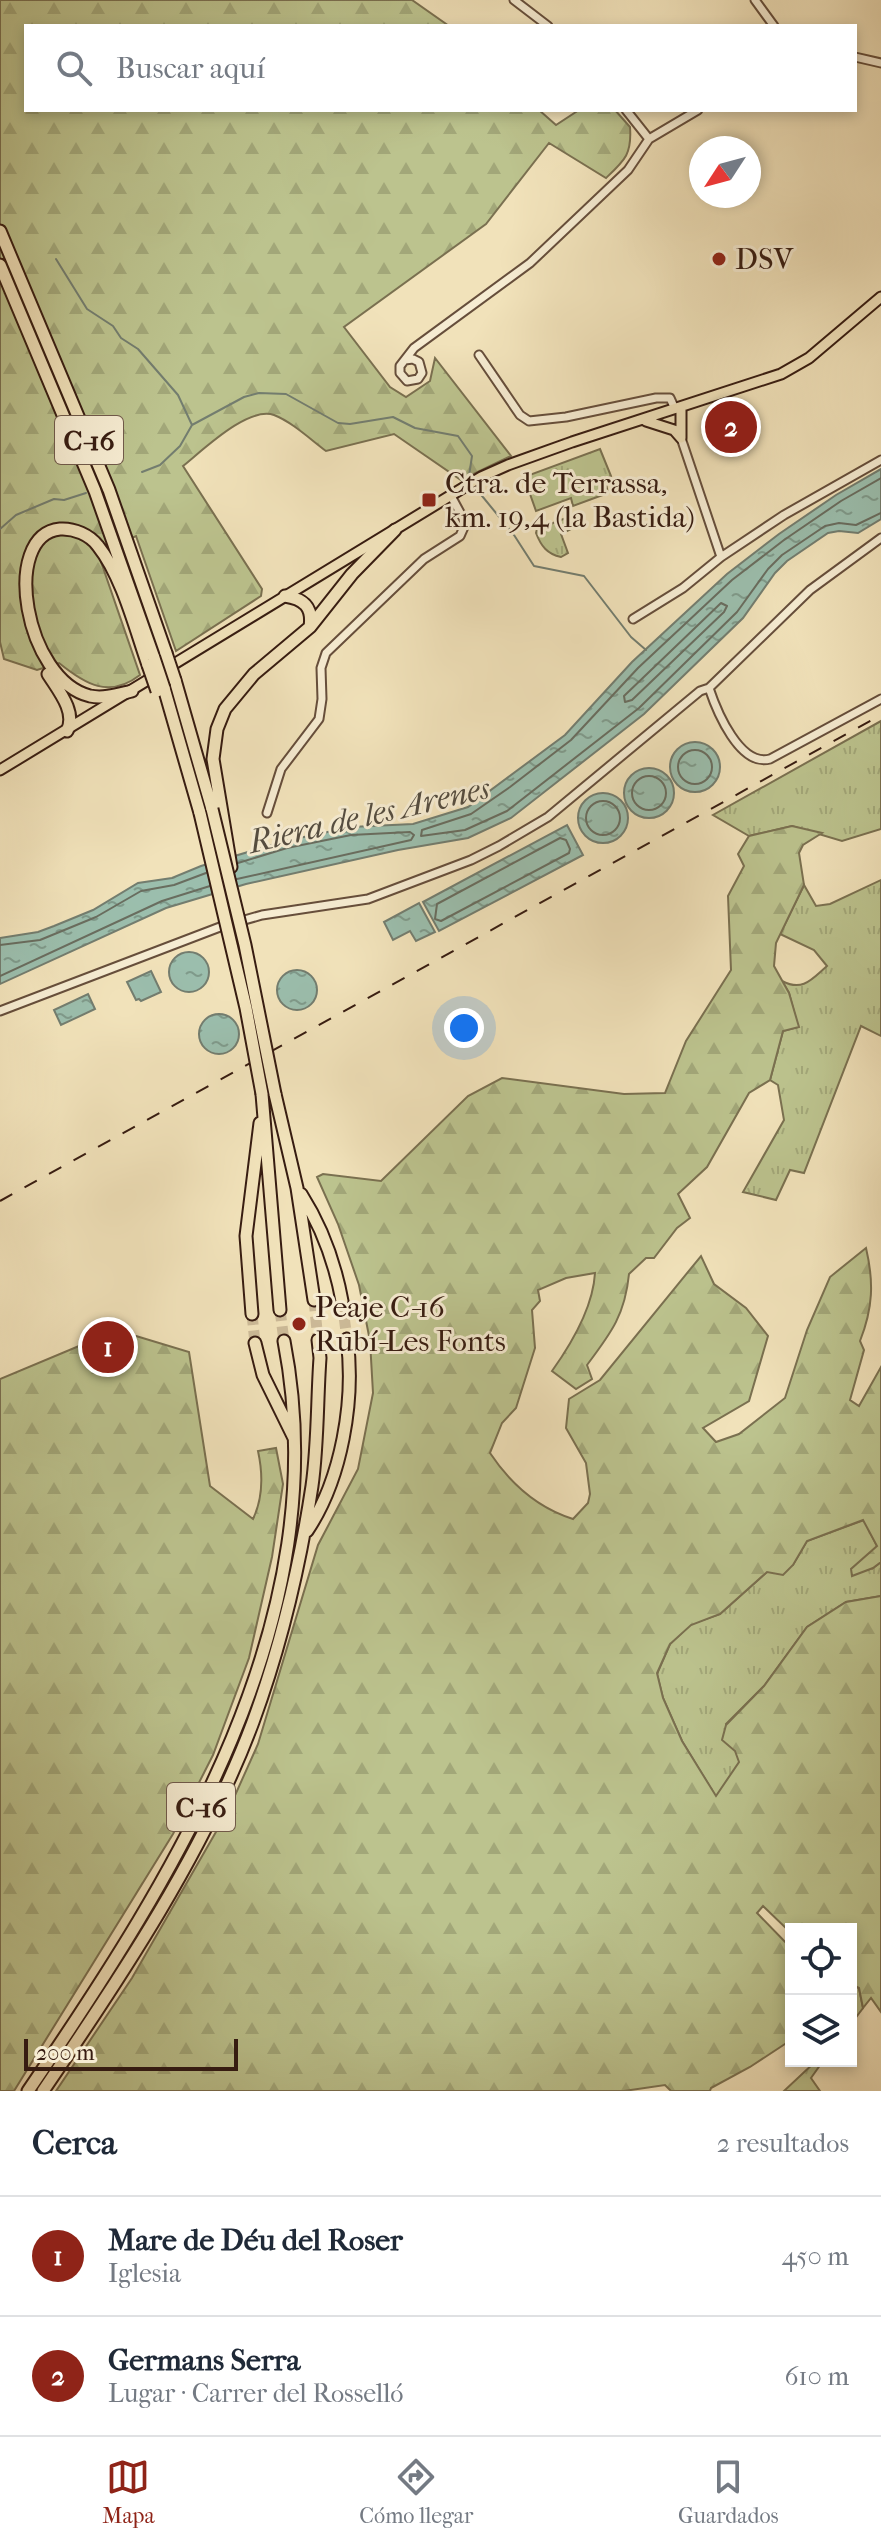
<!DOCTYPE html>
<html lang="es">
<meta charset="utf-8">
<style>
body{margin:0;font-family:"IM FELL French Canon",serif;background:#f2f2f3;color:#1f2937}
.controls{position:absolute;right:24px;bottom:24px;display:grid;overflow:hidden;border-radius:0px;box-shadow:0 4px 12px #0003}
.controls button{width:72px;height:72px;display:grid;place-items:center;padding:0;border:0;border-bottom:2px solid #e0e1e3;background:#fff;color:#1f2937;font:40px sans-serif}
.compass{position:absolute;left:689px;top:136px;width:72px;height:72px;border-radius:50%;background:#fff;box-shadow:0 4px 12px #0003;rotate:234deg}
.scale{position:absolute;left:24px;bottom:20px;width:214px;box-sizing:border-box;padding-left:8px;border:4px solid #371c11;border-top:0;font-size:22px;line-height:28px;white-space:nowrap;color:#371c11;-webkit-text-stroke:6px #f6ecd2;paint-order:stroke}
.you{position:absolute;left:464px;top:1028px;width:28px;height:28px;margin:-20px;border:6px solid #fff;border-radius:50%;background:#1a73e8;box-shadow:0 0 0 12px #1a73e833}
.badge{display:grid;place-items:center;width:52px;height:52px;border-radius:50%;background:#8f2418;color:#fff;font-size:26px;font-weight:700}
.pin{position:absolute;translate:-50% -50%;border:4px solid #fff;box-shadow:0 2px 8px #0006}
.list{margin:0;padding:0;list-style:none}
h2{display:flex;justify-content:space-between;align-items:center;height:104px;margin:0;padding:0 32px;font-size:34px}
h2 small{font-size:26px;font-weight:400;color:#747a83}
.list li{display:grid;grid-template-columns:52px 1fr auto;gap:24px;align-items:center;box-sizing:border-box;height:120px;padding:0 32px;border-top:2px solid #e0e1e3}
.list b{display:block;font-size:30px;white-space:nowrap}
.list p{margin:0;font-size:26px;white-space:nowrap;color:#747a83}
.list em{font-size:26px;font-style:normal;color:#747a83}
.icon{flex:none;width:44px;height:44px;fill:none;stroke:currentColor;stroke-width:2;stroke-linecap:round;stroke-linejoin:round}
.map{position:relative;flex:none;width:881px;height:2091px;overflow:hidden}
.search{position:absolute;background:#fff;box-shadow:0 4px 12px #0003;left:24px;right:24px;top:24px;height:88px;display:flex;align-items:center;gap:20px;box-sizing:border-box;padding:0 28px;border-radius:0px;color:#747a83;font-size:30px}
.sheet{height:344px;background:#fff}
nav{display:flex;justify-content:space-around;align-items:center;box-sizing:border-box;height:112px;border-top:2px solid #e0e1e3;background:#fff;font-size:22px;color:#747a83}
nav a{display:grid;justify-items:center;gap:4px}
nav .on{color:#8f2418}
.map>svg:first-child{display:block}
</style>
<div class="map">
<svg width="881" height="2091" viewBox="0 0 881 2091">
<defs>
<pattern id="grass-tufts" width="24" height="20" patternUnits="userSpaceOnUse" patternTransform="scale(2)"><rect width="24" height="20" fill="#bcc38e"/><path d="M3 7l-1-3M5 7V3M7 7l1-3M15 17l-1-3M17 17v-4M19 17l1-3" fill="none" stroke="#a2a779"/></pattern>
<pattern id="forest-firs" width="22" height="20" patternUnits="userSpaceOnUse" patternTransform="scale(2)"><rect width="22" height="20" fill="#bcc38e"/><path d="M5 1l3.5 6h-7zM16 11l3.5 6h-7z" fill="#a2a779"/></pattern>
<pattern id="water-ripples" width="26" height="14" patternUnits="userSpaceOnUse" patternTransform="scale(2)"><rect width="26" height="14" fill="#9bbead"/><path d="M2 4q2-2 4 0t4 0M15 11q2-2 4 0t4 0" fill="none" stroke="#7f9a8b"/></pattern>
</defs>
<rect width="100%" height="100%" fill="#f1e2ba"/>
<filter id="stains"><feTurbulence type="fractalNoise" baseFrequency=".0025" numOctaves="4"/><feColorMatrix values="0 0 0 0 .2 0 0 0 0 .09 0 0 0 0 .02 0 0 0 .5 -.17"/></filter>
<radialGradient id="worn" r=".72"><stop offset=".6" stop-color="#630" stop-opacity="0"/><stop offset="1" stop-color="#630" stop-opacity=".3"/></radialGradient>
<path fill="url(#grass-tufts)" stroke="#7a7050" stroke-width="2" d="M600,449L611,476L605,479L608,493L573,506L571,498L536,511L524,477Z
M566,518L571,529L561,534L568,553L561,557C547,554 541,546 536,533L537,529Z
M881,721V829L842,841L792,826L749,836L713,815Z
M881,880V1036L861,1026L804,1173L790,1170L776,1200L743,1192L784,1120L778,1085L770,1080L783,1031L798,1027L789,993L782,981C803,992 812,979 827,966L814,950L780,934L804,885L816,906L830,904Z
M864,1520L877,1546L873,1568L881,1562V1596L846,1602L807,1627L764,1686L726,1724L740,1762L716,1797L682,1741L663,1698L657,1674L670,1644L691,1624L720,1614L767,1572L793,1565L807,1541Z
M851,1984L859,1988L863,2008L851,2024Z
M816,2061H823L811,2078L820,2091H784Z"/>
<path fill="url(#forest-firs)" stroke="#7a7050" stroke-width="2" d="M0,0H412L449,26H26V110H539L556,125L579,110H615L630,127C632,154 625,160 606,178L549,143L486,224L344,327L390,387L406,397L430,381L435,358L511,456L461,480L394,434L326,451C310,439 292,422 274,415C248,406 203,450 183,466L262,589L261,596L176,651L136,536L98,553L140,675C109,699 85,684 59,663L37,670L4,659L0,642Z
M792,826L822,833L803,845L799,853L804,885L776,943L774,966L789,993L799,1027L783,1031L770,1080L749,1093L707,1167L678,1194L690,1218L677,1228L654,1258H646L629,1274C625,1315 611,1333 587,1365L592,1379L576,1389L552,1371C572,1343 593,1308 595,1273L566,1278L538,1290L540,1301L532,1310L535,1348L516,1408L502,1423L490,1453C510,1483 538,1508 573,1519L588,1503L590,1494L586,1463L566,1428L569,1399L600,1380L701,1256L714,1284L746,1308L768,1336L749,1401L703,1428L716,1442L739,1434L785,1398L807,1330L830,1277L866,1248C874,1282 873,1308 860,1341L864,1350L850,1400L859,1406L881,1367V1562L873,1568L852,1576L851,1569L877,1546L863,1520L807,1541L793,1565L783,1575L767,1572L720,1614L691,1625L670,1644L657,1673L663,1698L682,1741L716,1796L739,1762L735,1751L722,1740L726,1725L764,1686L807,1627L846,1602L881,1596V2012L871,1998L863,2008L859,1988L851,1984V1929H791V1933L763,1906L757,1913L791,1948V2040L750,2067L711,2088L710,2091H671L665,2085L624,2091H56L132,1978L228,1811L258,1744L318,1545L358,1469L373,1393L370,1341L359,1285L338,1224L317,1177L323,1174L381,1181L468,1096L502,1078L624,1094L665,1093L686,1041L731,970L728,896L744,866L738,854L749,836Z
M136,1336L189,1352L210,1486L253,1519C263,1498 263,1474 258,1451L276,1448L283,1484L272,1557L249,1658L213,1755L173,1834L14,2091H0V1379L91,1341L105,1354Z"/>
<path fill="url(#water-ripples)" stroke="#737d6f" stroke-width="2" d="M881,469V519L858,533L839,531L828,533L787,561L775,573L743,618L644,714L511,818L468,838L398,850L246,884L166,908L0,984V938L38,932L54,926L93,910L138,883L172,878L201,866L285,841L351,827L413,824L468,807L565,735L632,662L727,574L779,534L836,495Z
M670 767a25 25 0 1 1 50 0a25 25 0 1 1-50 0Z
M624 793a25 25 0 1 1 50 0a25 25 0 1 1-50 0Z
M578 818a25 25 0 1 1 50 0a25 25 0 1 1-50 0Z
M567,825L583,855L439,931L423,902Z
M419,903L435,932L416,941L410,931L393,940L384,922Z
M169 972a20 20 0 1 1 40 0a20 20 0 1 1-40 0Z
M277 990a20 20 0 1 1 40 0a20 20 0 1 1-40 0Z
M151,971L161,992L141,1001L139,999L136,1000L127,982Z
M88,994L95,1009L61,1025L54,1010Z
M199 1034a20 20 0 1 1 40 0a20 20 0 1 1-40 0Z"/>
<g fill="none" stroke-linecap="round" stroke-linejoin="round">
<path stroke="#696d5f" stroke-width="2" d="M881,478L841,501L784,540L732,580L638,668L571,740L510,787L471,814L422,830L421,836L465,830L507,811L639,708L737,612L768,569L782,555L825,526L839,523L856,525L881,513
M721,603L727,606L724,612L632,700L625,702L624,696Z
M678 767a17 17 0 1 1 34 0a17 17 0 1 1-34 0Z
M632 793a17 17 0 1 1 34 0a17 17 0 1 1-34 0Z
M586 818a17 17 0 1 1 34 0a17 17 0 1 1-34 0Z
M560,838L566,840L570,849L569,853L441,921L435,919L437,904Z
M237,879L411,840L414,835L410,832L351,835L287,848L238,863
M0,945L40,940L96,917L141,891L174,885L206,873
M0,976L162,901L210,886"/>
<path stroke="#737d6f" stroke-width="2" d="M56,259L87,309L113,326L121,338L138,349L178,395L192,425
M142,472L160,465L180,446L192,425L244,397L259,393L286,394L338,423L350,424L393,417L415,428L458,436L472,456L469,476
M478,491L514,535L534,566L584,576L631,637L646,650
M0,529L16,515L54,499L64,500L86,493"/>
<path stroke="#ccba98" stroke-width="11" stroke-dasharray="11 5.5" stroke-linecap="butt" d="M314,1300L318,1340
M342,1301L347,1339
M280,1310L284,1341
M252,1314L255,1343"/>
<g stroke="#664e3b" stroke-width="11">
<path id="minor" d="M514,0L548,26
M755,0L774,26
M855,57L881,63
M626,110L649,139
M479,355L520,415L529,421L566,417L656,398H670L675,409
M405,360L413,359L419,362L422,373L418,379L407,381L400,373V366L414,348L530,263L628,170L649,139L698,110
M681,438L721,557
M633,619L683,588L721,557L784,515L881,460
M709,688C717,712 740,767 770,759L881,699
M267,813L281,769L319,719L322,699L321,668L326,653L424,559L460,536L464,527L463,518L451,496
M0,1011L220,927L262,915L368,899L471,860L499,846L548,817L700,691L709,688L810,590L881,538"/>
</g>
<g stroke="#371c11" stroke-width="13">
<path id="major" d="M646,421L674,430L681,438
M681,438V408
M0,770L481,477L508,465L572,442L781,374L809,358L881,297"/>
</g>
<g stroke="#371c11" stroke-width="15">
<path id="highway" d="M0,231L109,490L166,653
M0,265L95,491L154,658
M285,596C304,599 313,607 310,627
M48,674C58,690 77,712 67,731
M175,680L212,809
M164,688L200,813
M132,691C119,694 104,699 90,696C25,680 0,535 60,529C74,528 90,535 98,546C122,576 135,628 148,665
M231,867L213,759L217,729L225,709L254,674L310,627L352,574L395,530
M262,1094L280,1310
M275,1094L297,1188L314,1300
M301,1194C322,1227 335,1263 342,1301
M252,1314L246,1236L260,1123
M255,1343L263,1375L294,1438
M307,1531C342,1479 355,1400 347,1339
M28,2091C177,1873 338,1618 284,1341
M43,2091C121,1977 205,1851 253,1722C281,1646 300,1565 312,1486C318,1444 317,1400 320,1358L318,1340"/>
</g>
<use href="#minor" stroke="#f6ecd2" stroke-width="7"/>
<use href="#major" stroke="#f1e2ba" stroke-width="9"/>
<use href="#highway" stroke="#f1e2ba" stroke-width="11"/>
<path stroke="#371c11" stroke-width="2" stroke-dasharray="14 14" stroke-linecap="butt" d="M0,1201L881,715"/>
<g stroke="#371c11" stroke-width="15" stroke-linecap="butt">
<path id="highway-bridge" d="M166,653L175,680
M154,658L164,688
M148,665L157,691
M212,809L245,945L275,1094
M200,813L246,1008L262,1094"/>
</g>
<use href="#highway-bridge" stroke="#f1e2ba" stroke-width="11"/>
</g>
<g fill="#8f2418" stroke="#f6ecd2" stroke-width="3">
<circle cx="719" cy="259" r="8"/>
<rect x="421" y="492" width="16" height="16" rx="4"/>
<circle cx="299" cy="1324" r="8"/>
</g>
<g text-anchor="middle" dominant-baseline="central" stroke-width="6" stroke-linejoin="round" paint-order="stroke">
<g fill="#f6ecd2" stroke="#705a4b" stroke-width="2">
<rect x="55" y="416" width="68" height="48" rx="6"/>
<rect x="167" y="1783" width="68" height="48" rx="6"/>
</g>
<g font-size="28" font-weight="bold" fill="#371c11">
<text x="89" y="440">C-16</text>
<text x="201" y="1807">C-16</text>
</g>
<g font-size="30" fill="#371c11" stroke="#f6ecd2" text-anchor="start">
<text x="735" y="259">DSV</text>
<text x="445" y="483">Ctra. de Terrassa,<tspan x="445" dy="34">km. 19,4 (la Bastida)</tspan></text>
<text x="315" y="1307">Peaje C-16<tspan x="315" dy="34">Rubí-Les Fonts</tspan></text>
</g>
<g font-size="32" font-style="italic" fill="#554d40" stroke="#f6ecd2">
<text transform="translate(369 815) rotate(-13)">Riera de les Arenes</text>
</g>
</g>
<rect width="100%" height="100%" filter="url(#stains)"/>
<rect width="100%" height="100%" fill="url(#worn)"/>
</svg>
<div class="controls">
<button><svg class="icon" aria-label="locate" viewBox="0 0 24 24"><circle cx="12" cy="12" r="6"/><path d="M12 2v4M12 18v4M2 12h4M18 12h4"/></svg></button>
<button><svg class="icon" aria-label="layers" viewBox="0 0 24 24"><path d="M12 4l9 5-9 5-9-5zM3 14l9 5 9-5"/></svg></button>
</div>
<svg class="compass" viewBox="-18 -18 36 36"><path d="M0-13l5 13h-10z" fill="#e53935"/><path d="M0 13l5-13h-10z" fill="#747a83"/></svg>
<div class="scale">200 m</div>
<div class="you"></div>
<div class="pin badge" style="left:108px;top:1347px">1</div>
<div class="pin badge" style="left:731px;top:427px">2</div>
<div class="search"><svg class="icon" aria-label="search" viewBox="0 0 24 24"><circle cx="10" cy="10" r="6"/><path d="M15 15l6 6"/></svg>Buscar aquí</div>
</div>
<section class="sheet">
<h2>Cerca<small>2 resultados</small></h2>
<ul class="list">
<li><span class="badge">1</span><div><b>Mare de Déu del Roser</b><p>Iglesia</p></div><em>450 m</em></li>
<li><span class="badge">2</span><div><b>Germans Serra</b><p>Lugar · Carrer del Rosselló</p></div><em>610 m</em></li>
</ul>
</section>
<nav>
<a class="on"><svg class="icon" aria-label="map" viewBox="0 0 24 24"><path d="M3 6l6-2 6 2 6-2v14l-6 2-6-2-6 2zM9 4v14M15 6v14"/></svg>Mapa</a>
<a><svg class="icon" aria-label="directions" viewBox="0 0 24 24"><path d="M12 3l9 9-9 9-9-9zM9 14v-3h6M13 9l2 2-2 2"/></svg>Cómo llegar</a>
<a><svg class="icon" aria-label="saved" viewBox="0 0 24 24"><path d="M7 4h10v16l-5-4-5 4z"/></svg>Guardados</a>
</nav>
